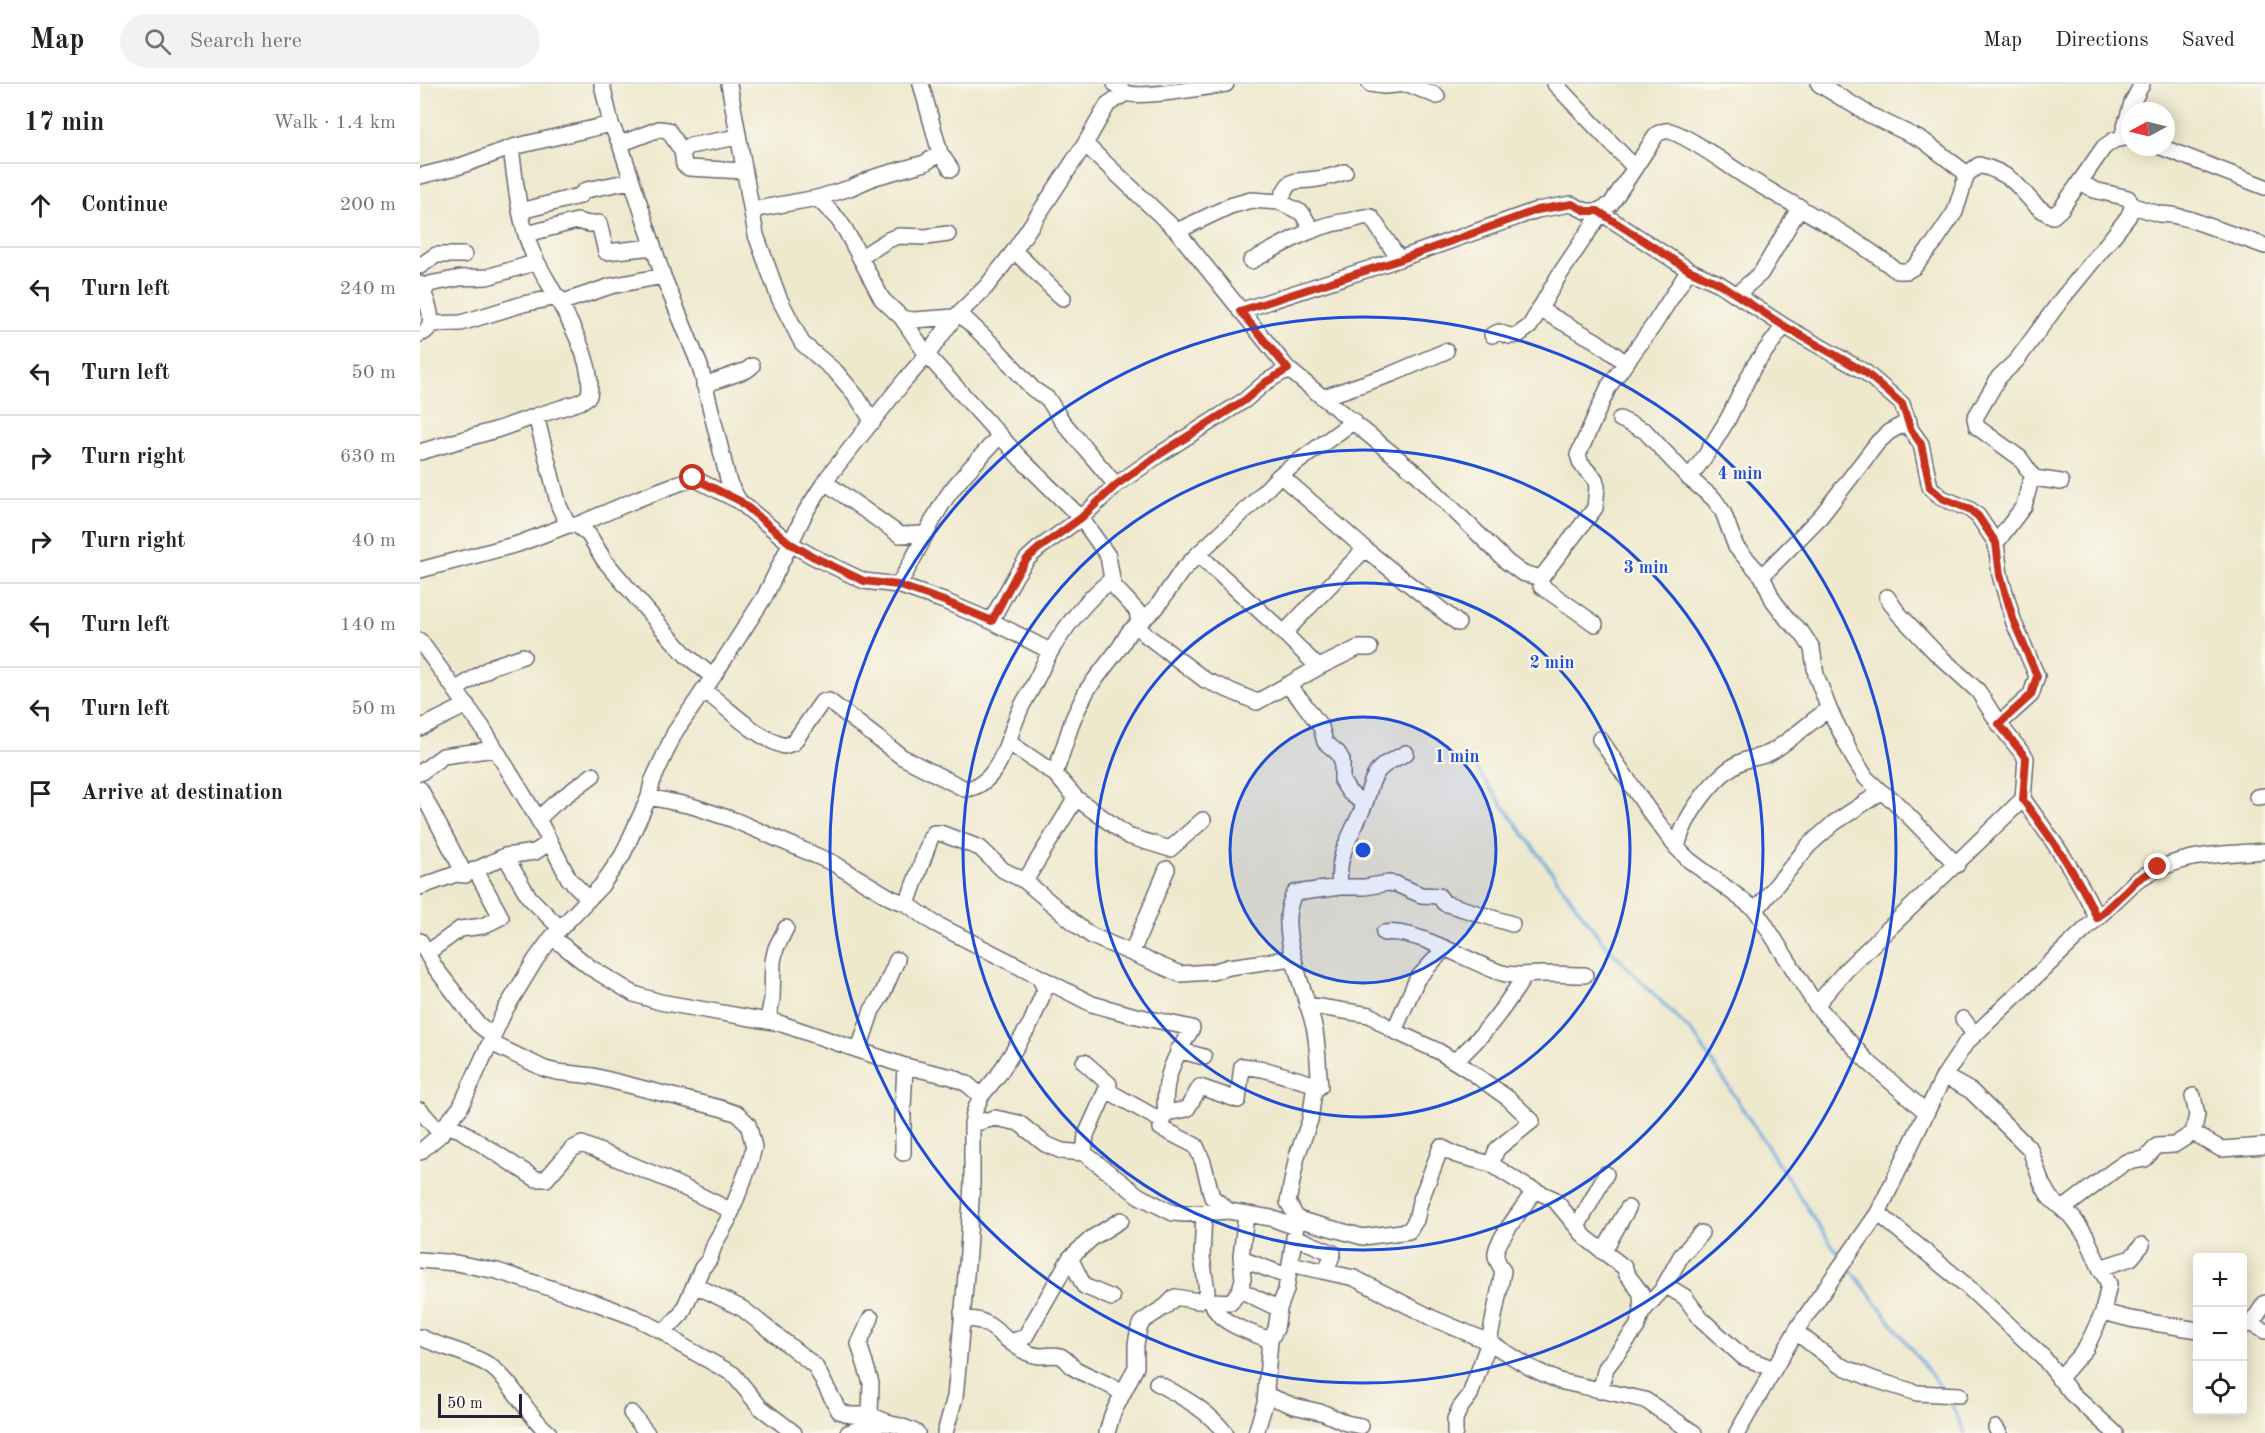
<!DOCTYPE html>
<meta charset="utf-8">
<style>
body{margin:0;font-family:"Old Standard TT",serif;background:#f2f2f2;color:#202124}
.controls{position:absolute;right:18px;bottom:18px;display:grid;overflow:hidden;border-radius:6px;box-shadow:0 3px 15px #0003}
.controls button{width:54px;height:54px;display:grid;place-items:center;padding:0;border:0;border-bottom:2px solid #e0e0e0;background:#fff;color:#202124;font:30px sans-serif}
.compass{position:absolute;left:1701px;top:18px;width:54px;height:54px;border-radius:50%;background:#fff;box-shadow:0 3px 15px #0003;rotate:263deg}
.scale{position:absolute;left:18px;bottom:15px;width:84px;box-sizing:border-box;padding-left:6px;border:3px solid #22223b;border-top:0;font-size:16px;line-height:21px;white-space:nowrap;color:#22223b;-webkit-text-stroke:4px #fbf7ec;paint-order:stroke}
.stop{position:absolute;width:18px;height:18px;margin:-14px;border:4px solid #c8321e;border-radius:50%;background:#fff}
.stop.end{background:#c8321e;border-color:#fff;box-shadow:0 2px 6px #0008}
.list{margin:0;padding:0;list-style:none}
h2{display:flex;justify-content:space-between;align-items:center;height:78px;margin:0;padding:0 24px;font-size:26px}
h2 small{font-size:20px;font-weight:400;color:#757577}
.list li{display:grid;grid-template-columns:39px 1fr auto;gap:18px;align-items:center;box-sizing:border-box;height:84px;padding:0 24px;border-top:2px solid #e0e0e0}
.list b{display:block;font-size:22px;white-space:nowrap}
.list em{font-size:20px;font-style:normal;color:#757577}
.icon{flex:none;width:33px;height:33px;fill:none;stroke:currentColor;stroke-width:2;stroke-linecap:round;stroke-linejoin:round}
.map{position:relative;flex:none;width:1845px;height:1349px;overflow:hidden}
header{display:flex;align-items:center;gap:36px;box-sizing:border-box;height:84px;padding:0 30px;background:#fff;border-bottom:2px solid #e0e0e0}
header strong{font-size:28px}
nav{display:flex;gap:33px;margin-inline-start:auto;font-size:21px}
.search{width:420px;height:54px;background:#f2f2f2;display:flex;align-items:center;gap:15px;box-sizing:border-box;padding:0 21px;border-radius:33px;color:#757577;font-size:22px}
main{display:flex}
aside{flex:1;background:#fff}
.map>svg:first-child{display:block}
</style>
<header>
<strong>Map</strong>
<div class="search"><svg class="icon" aria-label="search" viewBox="0 0 24 24"><circle cx="10" cy="10" r="6"/><path d="M15 15l6 6"/></svg>Search here</div>
<nav><a>Map</a><a>Directions</a><a>Saved</a></nav>
</header>
<main>
<aside>
<h2>17 min<small>Walk · 1.4 km</small></h2>
<ul class="list">
<li><svg class="icon" aria-label="ahead" viewBox="0 0 24 24"><path d="M12 20V5M6 11l6-6 6 6"/></svg><div><b>Continue</b></div><em>200 m</em></li>
<li><svg class="icon" aria-label="left" viewBox="0 0 24 24"><path d="M17 20v-9H6M10 6l-5 5 5 5"/></svg><div><b>Turn left</b></div><em>240 m</em></li>
<li><svg class="icon" aria-label="left" viewBox="0 0 24 24"><path d="M17 20v-9H6M10 6l-5 5 5 5"/></svg><div><b>Turn left</b></div><em>50 m</em></li>
<li><svg class="icon" aria-label="right" viewBox="0 0 24 24"><path d="M7 20v-9h11M14 6l5 5-5 5"/></svg><div><b>Turn right</b></div><em>630 m</em></li>
<li><svg class="icon" aria-label="right" viewBox="0 0 24 24"><path d="M7 20v-9h11M14 6l5 5-5 5"/></svg><div><b>Turn right</b></div><em>40 m</em></li>
<li><svg class="icon" aria-label="left" viewBox="0 0 24 24"><path d="M17 20v-9H6M10 6l-5 5 5 5"/></svg><div><b>Turn left</b></div><em>140 m</em></li>
<li><svg class="icon" aria-label="left" viewBox="0 0 24 24"><path d="M17 20v-9H6M10 6l-5 5 5 5"/></svg><div><b>Turn left</b></div><em>50 m</em></li>
<li><svg class="icon" aria-label="arrive" viewBox="0 0 24 24"><path d="M6 21V4h12l-3 4 3 4H6"/></svg><div><b>Arrive at destination</b></div></li>
</ul>
</aside>
<div class="map">
<svg width="1845" height="1349" viewBox="0 0 1845 1349">
<rect width="100%" height="100%" fill="#fbf7ec"/>
<filter id="ink" filterUnits="userSpaceOnUse"><feTurbulence type="fractalNoise" baseFrequency=".0167" numOctaves="2"/><feDisplacementMap in="SourceGraphic" scale="12" xChannelSelector="R" yChannelSelector="G"/><feConvolveMatrix kernelMatrix="1 2 1 2 8 2 1 2 1" color-interpolation-filters="sRGB"/></filter>
<filter id="wash" filterUnits="userSpaceOnUse"><feTurbulence type="fractalNoise" baseFrequency=".008" numOctaves="4" result="noise"/><feDisplacementMap in="SourceGraphic" scale="24" xChannelSelector="R" yChannelSelector="G"/><feGaussianBlur stdDeviation="1.35" result="paint"/><feColorMatrix in="noise" values="0 0 0 0 0 0 0 0 0 0 0 0 0 0 0 0 0 1.4 0 .05"/><feComposite in="paint" operator="in"/></filter>
<g filter="url(#wash)">
<rect width="100%" height="100%" fill="#eee8cd"/>
<g fill="none" stroke-linecap="round" stroke-linejoin="round">
<path stroke="#6caade" stroke-width="3" d="M1049,675L1182,857L1276,953L1408,1156L1422,1174
M1428,1182L1522,1305
M1529,1316L1545,1349"/>
</g>
</g>
<g filter="url(#ink)">
<g fill="none" stroke-linecap="round" stroke-linejoin="round">
<g stroke="#69676e" stroke-width="18">
<path id="minor" d="M182,0L191,40L200,60L243,192L280,282L309,399L319,417L371,460L394,473L444,497L478,501L524,517L571,537L630,567
M309,0L336,151L359,214L382,259L416,288L437,313L453,338
M501,0L520,69L531,85
M695,0C698,3 703,8 706,9C720,15 788,3 806,0
M950,0L964,2L987,0
M988,0L1017,12
M1135,0L1215,84
M1399,0L1450,31L1504,57L1547,90
M1702,53L1712,19L1722,0
M200,60L239,45L248,46L262,67L264,81L269,84L324,87
M665,60L757,147L868,285L997,390L1087,478L1102,489L1121,494V502L1175,540
M1741,63L1845,103
M91,64C96,100 99,143 116,176C133,210 177,273 169,312L160,318L116,332L139,422L148,441
M262,67L269,62L318,53
M0,92L40,82L93,63L191,40
M1660,97L1674,106L1708,114L1713,122L1739,130L1752,131L1769,135L1845,162
M397,114L418,135L426,147L462,215L482,234L507,271L600,374L661,434L688,472L693,501L717,527L720,545L726,551L785,596L837,618L901,582L938,564H950
M860,118C870,91 872,99 897,95C906,94 916,91 925,88
M332,126L397,114L430,104L455,93L505,79L520,69
M101,127L159,112L166,106L211,97
M1178,127L1269,186L1300,200L1364,242L1445,288L1482,320L1491,346L1501,360L1510,403L1522,414L1549,425L1558,432L1576,459L1604,422L1610,399L1614,394L1600,374L1557,343L1555,334L1579,293L1597,276L1641,216L1690,156L1708,133L1713,122
M757,147L810,122L831,116L860,118L882,129L892,146
M107,150L157,137L169,140L179,139L186,168L233,163
M594,167C611,182 625,199 643,214
M441,173L468,156L478,152L506,153L528,150
M831,177C862,161 893,141 928,137C936,136 942,131 951,133L979,175
M0,182L16,171H44
M0,200C5,214 21,243 0,250
M3,209L9,200L40,194L67,193L117,178
M1316,211L1341,189L1380,123
M140,219L191,202L243,192
M1119,225L1176,257L1206,279
M820,227L979,175L1117,126L1151,120L1166,127H1178L1191,120L1237,50C1241,48 1245,46 1250,47C1272,54 1304,79 1325,92C1376,123 1429,149 1477,187H1487L1494,183L1514,159L1535,128L1547,90L1559,81C1571,84 1584,89 1594,98C1607,110 1615,125 1633,132L1641,125L1684,63L1694,56L1710,53
M539,229L575,263L613,305L628,315L642,337L696,401
M482,234L493,236L535,233
M10,240L41,239L103,220L138,213
M1072,251L1079,248L1089,252L1098,251L1110,242L1138,193L1181,129
M284,301L327,286L332,282
M904,313L972,290L1026,267
M1200,335L1225,347L1269,394L1294,415L1303,428L1316,463L1342,492L1353,516L1368,536L1382,549L1392,564L1396,591L1409,625L1433,673L1446,694L1461,708L1473,716L1537,781
M0,368L79,345L116,332
M860,391L945,465L1038,539
M1269,394L1286,371L1308,335L1334,282L1364,242
M1614,394L1641,398
M405,398L480,451L504,450
M157,441L220,414L273,394L319,417
M1576,459L1580,491L1594,539L1617,592L1611,611L1579,640L1606,674L1603,715C1631,754 1658,791 1677,834
M778,470L864,549L898,583
M0,486L98,460L148,441H157L169,451L184,476L248,551L266,571L293,593
M1342,492L1401,432L1458,358L1469,348L1489,337
M1121,494L1175,424L1177,403L1175,395L1161,380L1158,371L1189,302L1233,242L1269,186
M478,501C497,472 508,440 528,411C543,390 563,371 580,351
M1467,513L1478,529L1515,568L1558,607L1579,640
M571,537L596,491L607,475L618,465L661,434L696,401L740,370L825,316L846,298L868,285
M864,549L945,465
M0,557L62,643L118,735L149,795L169,815
M867,601L881,616L901,643L905,658L918,669L922,676V697L929,708L944,720
M35,606L73,582L103,572
M283,606C310,625 332,651 364,662L373,659L402,618L409,617L482,673L545,705C579,702 587,656 598,631C602,619 610,609 615,598C621,587 625,576 632,565C648,539 667,515 691,496
M0,644L47,621
M1180,655L1227,724L1257,764L1269,776L1336,826L1396,921L1446,976L1506,1028
M588,658L635,690L656,714L708,752L750,765L783,736
M0,689L23,672L75,665
M635,690L653,635L667,606L700,563L709,548L736,524L761,488L778,470L832,420L860,391L934,337
M0,705L45,791
M229,713L272,722L314,736L413,779L471,814L487,820L514,839L672,920L712,931L772,944C755,972 742,996 746,1029
M1837,713L1845,712
M118,735L134,720L173,691
M1257,764C1263,734 1294,690 1323,677C1333,673 1344,673 1353,667C1373,654 1390,638 1409,625
M85,772L109,813L140,844
M605,797L656,714
M0,803L36,790L45,791L85,772L115,768L130,758
M920,803H945L968,799L976,800L1001,811L1019,812L1024,819L1092,840
M487,820L511,753L514,749H520L560,764L583,786L605,797L658,842L672,852L760,890L792,888L809,883L873,874
M1336,826L1389,761L1414,739L1461,708
M964,849C997,844 1050,879 1082,889C1097,893 1109,890 1123,890C1137,890 1151,891 1165,891
M132,853L171,884L214,910L240,918L359,939L485,982L532,993L547,1000L561,1012
M0,857L14,882L58,940L74,953
M712,868L747,785
M7,869L40,845L63,842L81,833L55,785
M887,921L950,931L974,947L1018,967L1047,985L1089,1015L1112,1037L1077,1065L1071,1080
M1396,921L1427,885L1603,715
M1543,935L1554,950
M348,936L352,915L353,877L356,864L366,844
M974,947L997,895L1025,864
M71,959L125,985L137,988L173,992L300,1024L318,1030L328,1040L334,1063L329,1082L308,1136L295,1159L289,1176L282,1184L262,1229L244,1248
M439,965L452,926L462,911L477,876
M758,966L784,973
M1035,977C1063,953 1084,924 1104,893
M664,978L689,1000L688,1007L742,1037L741,1044L776,1062L783,1078L792,1113L809,1127
M1524,992L1551,1007L1610,1065L1622,1100L1630,1114L1654,1135L1666,1152L1680,1184L1689,1200L1683,1228L1666,1264L1639,1295
M0,1026L21,1050
M742,1037L746,1029L767,1025L780,1003L818,1016L822,982L843,985L900,1002
M552,1040L575,1034L599,1039L625,1060L642,1067L664,1069L719,1112L753,1129L765,1130L809,1127L851,1134L875,1143
M25,1041L40,1046L116,1095H126L152,1065L162,1060L246,1095L312,1127
M1773,1049L1801,1065L1845,1062
M0,1068L21,1050L25,1041L40,1024L85,926L116,875L132,853L181,802L202,772L229,713L232,698L255,648L293,593L345,512L386,427L408,393L485,296L507,271L535,233L566,203L594,167L665,60L688,20L706,9
M483,1069V1024L485,982
M664,1069L666,1051L689,1000
M1643,1125L1693,1087L1706,1078L1725,1075L1737,1062L1754,1061L1773,1049L1777,1031L1773,1012
M1458,1129L1547,1202L1623,1273L1651,1309L1695,1349
M877,1135L943,1153L989,1147L996,1136L1000,1118L1021,1063L1036,1071L1071,1080L1107,1103L1134,1115L1166,1154L1205,1184L1206,1189L1221,1209L1222,1228
M1157,1143L1186,1090
M874,1153L913,1169L906,1187
M1183,1168L1208,1124
M821,1172L829,1178L867,1192
M650,1174L664,1202L692,1214
M0,1176L36,1179L77,1187L171,1217L214,1233L244,1248L261,1261L313,1290L340,1323L374,1349
M870,1180L934,1194L1012,1234L1069,1258L1111,1284L1139,1297L1225,1316L1274,1349
M1680,1184L1711,1174L1722,1161
M275,1201L323,1225L395,1282L419,1327L430,1331H450L467,1338
M1245,1201L1265,1213L1281,1235L1323,1273L1354,1285
M820,1206L823,1195L821,1172L826,1131
M784,1213L792,1217L811,1218L820,1206L859,1225
M792,1217C797,1240 830,1248 850,1256
M542,1228L546,1236C566,1232 578,1250 593,1260C602,1266 610,1272 622,1272C628,1272 634,1270 640,1272C646,1274 649,1280 654,1284C670,1294 688,1298 703,1310
M1683,1228L1710,1235L1778,1246
M1831,1240L1845,1219
M1822,1242L1831,1240L1845,1247
M1376,1248L1419,1281L1453,1295L1497,1309L1539,1311
M0,1253C22,1264 49,1268 70,1282C94,1299 108,1333 129,1349
M590,1258L605,1253L650,1174L672,1154L701,1136
M737,1299C762,1313 788,1326 805,1349
M1180,1307L1186,1284L1217,1243L1222,1228L1242,1206L1261,1172L1281,1149
M846,1311L874,1322L904,1329L926,1339L941,1342
M211,1329L227,1349
M450,1331L451,1299L439,1260L451,1234
M1576,1344L1579,1349
M428,1349C456,1338 469,1335 497,1349
M525,1349L535,1313L538,1282L548,1168L552,1099V1040L554,1029L561,1012L579,990L611,939L625,905L620,895
M687,1349L692,1331L716,1283V1260L719,1244L723,1237L746,1222L755,1213L778,1217L784,1213L787,1207L782,1173L784,1129
M836,1349L845,1319L850,1256L856,1245L859,1225L866,1206L877,1135L868,1118L877,1072L890,1036L894,1007L900,1002C898,984 898,965 895,947C888,911 853,842 875,809L920,803C916,771 931,752 943,724C948,714 949,700 956,690C962,679 976,675 986,669
M1035,1349V1335L1040,1324L1050,1311L1069,1258L1083,1187C1080,1181 1075,1175 1076,1169C1077,1154 1106,1122 1114,1106
M1317,1349L1379,1242L1458,1129L1524,992L1546,959L1717,796C1761,769 1796,771 1845,767"/>
</g>
<use href="#minor" stroke="#fff" stroke-width="15"/>
</g>
</g>
<g fill="none" stroke-linecap="round" stroke-linejoin="round" filter="url(#ink)">
<path stroke="#c8321e" stroke-width="8" d="M273,394L320,417L371,460L394,473L444,497L478,501L524,517L572,537L596,491L607,475L618,465L661,434L696,401L740,370L825,316L846,298L868,285L820,227L979,176L1117,126L1152,120L1166,127H1178L1269,186L1300,200L1364,242L1445,288L1482,320L1491,346L1501,360L1510,403L1522,414L1549,425L1558,432L1576,459L1580,491L1594,538L1617,592L1611,611L1579,640L1606,674L1603,716C1631,754 1658,791 1677,834L1717,796L1738,783"/>
</g>
<circle cx="943" cy="766" r="133" fill="#1d4ed8" fill-opacity=".12"/>
<g fill="none" stroke="#1d4ed8" stroke-width="3">
<circle cx="943" cy="766" r="133"/>
<circle cx="943" cy="766" r="267"/>
<circle cx="943" cy="766" r="400"/>
<circle cx="943" cy="766" r="533"/>
</g>
<circle cx="943" cy="766" r="9" fill="#1d4ed8" stroke="#fbf7ec" stroke-width="3"/>
<g font-size="18" text-anchor="middle" font-weight="bold" fill="#1d4ed8" stroke="#fbf7ec" stroke-width="4.5" stroke-linejoin="round" paint-order="stroke">
<text x="1320" y="395">4 min</text>
<text x="1226" y="489">3 min</text>
<text x="1132" y="584">2 min</text>
<text x="1037" y="678">1 min</text>
</g>
</svg>
<div class="controls">
<button>+</button>
<button>−</button>
<button><svg class="icon" aria-label="locate" viewBox="0 0 24 24"><circle cx="12" cy="12" r="6"/><path d="M12 2v4M12 18v4M2 12h4M18 12h4"/></svg></button>
</div>
<svg class="compass" viewBox="-18 -18 36 36"><path d="M0-13l5 13h-10z" fill="#e53935"/><path d="M0 13l5-13h-10z" fill="#757577"/></svg>
<div class="scale">50 m</div>
<div class="stop" style="left:273px;top:394px"></div>
<div class="stop end" style="left:1738px;top:783px"></div>
</div>
</main>
